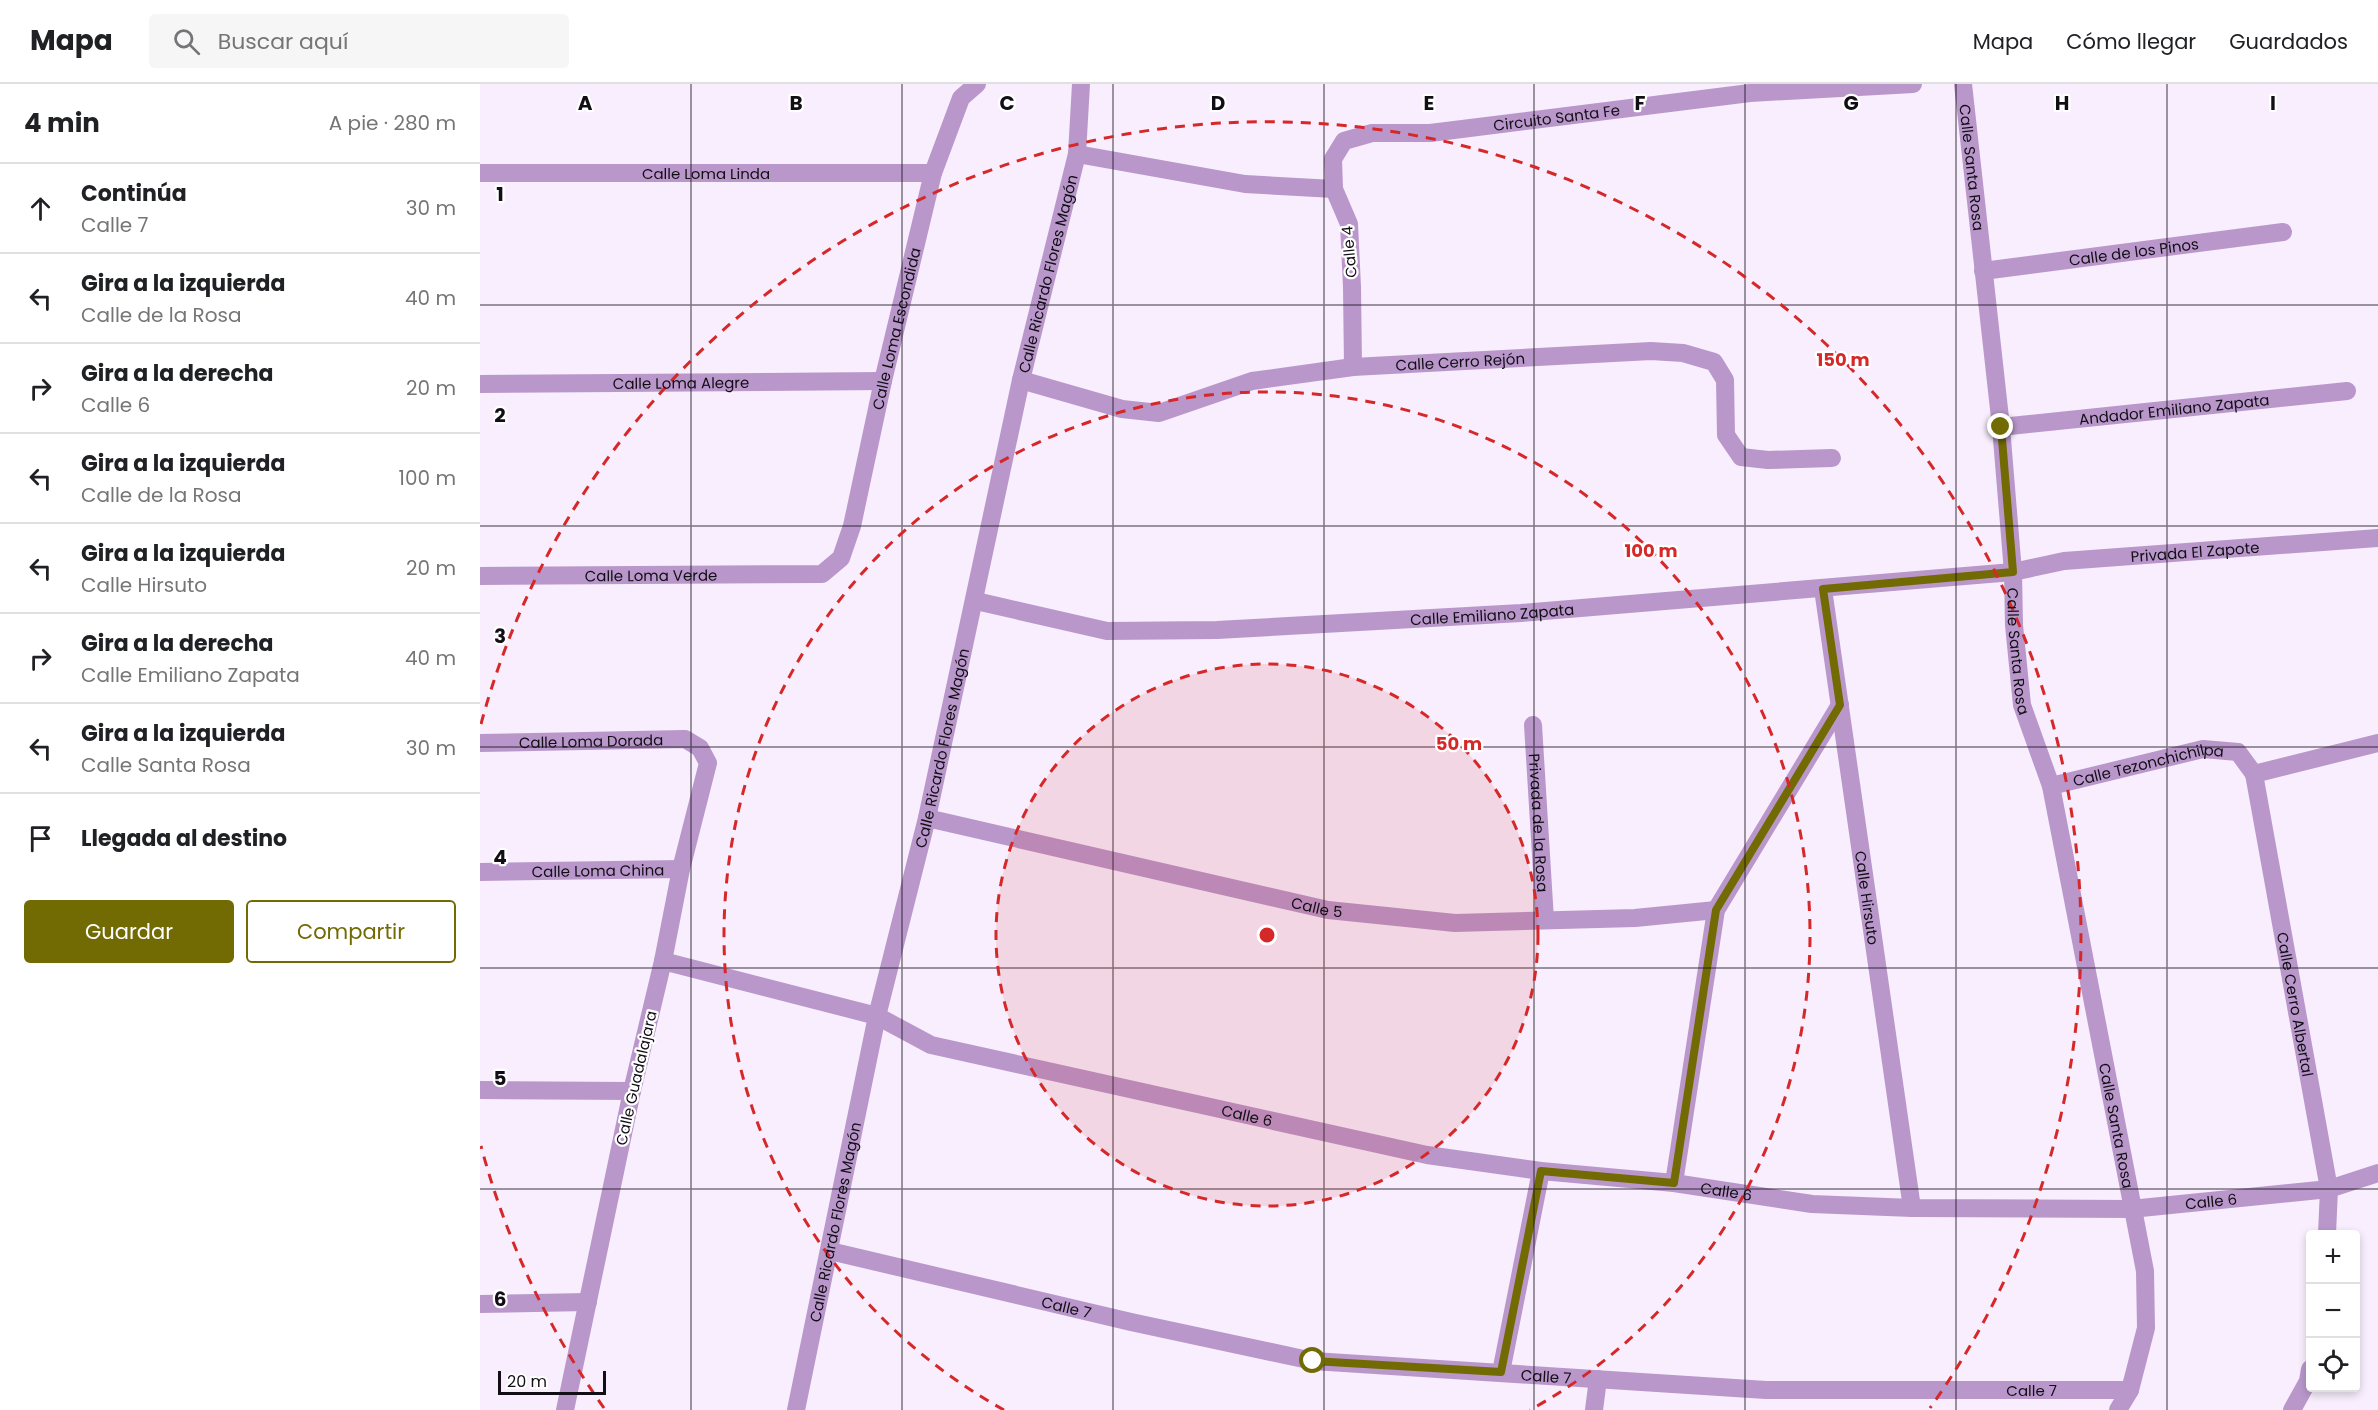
<!DOCTYPE html>
<html lang="es">
<meta charset="utf-8">
<style>
body{margin:0;font-family:Poppins,sans-serif;background:#f6f6f6;color:#202124}
.controls{position:absolute;right:18px;bottom:18px;display:grid;overflow:hidden;border-radius:6px;box-shadow:0 3px 9px #0003}
.controls button{width:54px;height:54px;display:grid;place-items:center;padding:0;border:0;border-bottom:2px solid #e0e0e0;background:#fff;color:#202124;font:30px sans-serif}
.scale{position:absolute;left:18px;bottom:15px;width:108px;box-sizing:border-box;padding-left:6px;border:3px solid #120e15;border-top:0;font-size:16px;line-height:21px;white-space:nowrap;color:#120e15;-webkit-text-stroke:4px #fff;paint-order:stroke}
.stop{position:absolute;width:18px;height:18px;margin:-14px;border:4px solid #726a03;border-radius:50%;background:#fff}
.stop.end{background:#726a03;border-color:#fff;box-shadow:0 2px 6px #0008}
.list{margin:0;padding:0;list-style:none}
h2{display:flex;justify-content:space-between;align-items:center;height:78px;margin:0;padding:0 24px;font-size:26px}
h2 small{font-size:20px;font-weight:400;color:#757577}
.list li{display:grid;grid-template-columns:39px 1fr auto;gap:18px;align-items:center;box-sizing:border-box;height:90px;padding:0 24px;border-top:2px solid #e0e0e0}
.list b{display:block;font-size:22px;white-space:nowrap}
.list p{margin:0;font-size:20px;white-space:nowrap;color:#757577}
.list em{font-size:20px;font-style:normal;color:#757577}
.actions{display:flex;gap:12px;padding:18px 24px}
.actions a{flex:1;padding:14px 0;border:2px solid #726a03;border-radius:6px;text-align:center;font-size:21px;color:#726a03}
.actions .main{background:#726a03;color:#fff}
.icon{flex:none;width:33px;height:33px;fill:none;stroke:currentColor;stroke-width:2;stroke-linecap:round;stroke-linejoin:round}
.map{position:relative;flex:none;width:1898px;height:1326px;overflow:hidden}
header{display:flex;align-items:center;gap:36px;box-sizing:border-box;height:84px;padding:0 30px;background:#fff;border-bottom:2px solid #e0e0e0}
header strong{font-size:28px}
nav{display:flex;gap:33px;margin-inline-start:auto;font-size:21px}
.search{width:420px;height:54px;background:#f6f6f6;display:flex;align-items:center;gap:15px;box-sizing:border-box;padding:0 21px;border-radius:6px;color:#757577;font-size:22px}
main{display:flex}
aside{flex:1;background:#fff}
.map>svg:first-child{display:block}
</style>
<header>
<strong>Mapa</strong>
<div class="search"><svg class="icon" aria-label="search" viewBox="0 0 24 24"><circle cx="10" cy="10" r="6"/><path d="M15 15l6 6"/></svg>Buscar aquí</div>
<nav><a>Mapa</a><a>Cómo llegar</a><a>Guardados</a></nav>
</header>
<main>
<aside>
<h2>4 min<small>A pie · 280 m</small></h2>
<ul class="list">
<li><svg class="icon" aria-label="ahead" viewBox="0 0 24 24"><path d="M12 20V5M6 11l6-6 6 6"/></svg><div><b>Continúa</b><p>Calle 7</p></div><em>30 m</em></li>
<li><svg class="icon" aria-label="left" viewBox="0 0 24 24"><path d="M17 20v-9H6M10 6l-5 5 5 5"/></svg><div><b>Gira a la izquierda</b><p>Calle de la Rosa</p></div><em>40 m</em></li>
<li><svg class="icon" aria-label="right" viewBox="0 0 24 24"><path d="M7 20v-9h11M14 6l5 5-5 5"/></svg><div><b>Gira a la derecha</b><p>Calle 6</p></div><em>20 m</em></li>
<li><svg class="icon" aria-label="left" viewBox="0 0 24 24"><path d="M17 20v-9H6M10 6l-5 5 5 5"/></svg><div><b>Gira a la izquierda</b><p>Calle de la Rosa</p></div><em>100 m</em></li>
<li><svg class="icon" aria-label="left" viewBox="0 0 24 24"><path d="M17 20v-9H6M10 6l-5 5 5 5"/></svg><div><b>Gira a la izquierda</b><p>Calle Hirsuto</p></div><em>20 m</em></li>
<li><svg class="icon" aria-label="right" viewBox="0 0 24 24"><path d="M7 20v-9h11M14 6l5 5-5 5"/></svg><div><b>Gira a la derecha</b><p>Calle Emiliano Zapata</p></div><em>40 m</em></li>
<li><svg class="icon" aria-label="left" viewBox="0 0 24 24"><path d="M17 20v-9H6M10 6l-5 5 5 5"/></svg><div><b>Gira a la izquierda</b><p>Calle Santa Rosa</p></div><em>30 m</em></li>
<li><svg class="icon" aria-label="arrive" viewBox="0 0 24 24"><path d="M6 21V4h12l-3 4 3 4H6"/></svg><div><b>Llegada al destino</b></div></li>
</ul>
<div class="actions"><a class="main">Guardar</a><a>Compartir</a></div>
</aside>
<div class="map">
<svg width="1898" height="1326" viewBox="0 0 1898 1326">
<rect width="100%" height="100%" fill="#f8eefd"/>
<g fill="none" stroke-linecap="round" stroke-linejoin="round">
<g stroke="#b997cb" stroke-width="18">
<path id="s1" d="M1483,0L1521,343L1533,488L1534,541L1542,621L1571,702L1665,1187L1666,1244L1650,1306L1638,1326"/>
<path d="M597,70L765,100L854,105"/>
<path id="s2" d="M0,89H453"/>
<path id="s3" d="M1503,187L1803,148"/>
<path id="s4" d="M873,283L872,203L869,140L854,105L853,75L864,57L892,49H950L1270,9L1433,0"/>
<path id="s5" d="M541,296L642,325L679,329L772,297L873,283L1171,267L1203,269L1234,278L1245,296L1246,351L1261,373L1288,376L1352,374"/>
<path id="s6" d="M0,300L403,297"/>
<path id="s7" d="M1521,343L1867,307"/>
<path id="s8" d="M0,492L342,490L361,474L372,442L403,297L453,89L481,14L497,0"/>
<path id="s9" d="M1343,505L1432,1124"/>
<path id="s10" d="M496,517L627,547L737,546L1041,529L1533,488L1584,477L1898,454"/>
<path id="s11" d="M1053,641L1065,836"/>
<path id="s12" d="M0,659L205,655L220,664L228,679L201,785L183,877L152,1007L85,1326"/>
<path id="s13" d="M1774,690L1849,1105L1847,1150"/>
<path id="s14" d="M1571,702L1723,665L1758,668L1774,690L1898,659"/>
<path id="s15" d="M447,734L848,826L975,839L1155,834L1236,826"/>
<path id="s16" d="M0,788L201,785"/>
<path id="s17" d="M183,877L397,932L451,961L947,1071L1061,1087L1194,1099L1332,1120L1432,1124L1651,1125L1849,1105L1898,1089"/>
<path d="M0,1006L152,1007"/>
<path d="M1194,1099L1236,826L1360,621"/>
<path id="s18" d="M350,1167L651,1238L833,1277L1286,1306H1650"/>
<path d="M0,1220L108,1218"/>
<path d="M1021,1288L1061,1087"/>
<path id="s19" d="M316,1326L397,932L447,734L541,296L597,70L601,0"/>
<path d="M1114,1326L1118,1295"/>
<path d="M1812,1326L1828,1297L1830,1285"/>
</g>
</g>
<g fill="none" stroke-linecap="round" stroke-linejoin="round">
<path stroke="#726a03" stroke-width="8" d="M833,1277L1021,1288L1061,1087L1194,1099L1236,826L1360,621L1343,505L1533,488L1521,343"/>
</g>
<path fill="none" stroke="#120e15" stroke-width="1.5" stroke-opacity="0.55" d="M211,0V1326M422,0V1326M633,0V1326M844,0V1326M1054,0V1326M1265,0V1326M1476,0V1326M1687,0V1326M0,221H1898M0,442H1898M0,663H1898M0,884H1898M0,1105H1898"/>
<circle cx="787" cy="851" r="271" fill="#d62828" fill-opacity=".12"/>
<g fill="none" stroke="#d62828" stroke-width="3" stroke-dasharray="10 8">
<circle cx="787" cy="851" r="271"/>
<path d="M524 1326A543 543 0 1 1 1050 1326"/>
<path d="M124 1324A814 814 0 0 1 1 1062M1 640A814 814 0 1 1 1450 1324"/>
</g>
<g text-anchor="middle" dominant-baseline="central" stroke-width="4.5" stroke-linejoin="round" paint-order="stroke">
<g font-size="15" fill="#120e15" stroke="#fff">
<text stroke="none"><textPath href="#s4" startOffset="447">Circuito Santa Fe</textPath></text>
<text stroke="none"><textPath href="#s1" startOffset="84">Calle Santa Rosa</textPath></text>
<text stroke="none"><textPath href="#s2" startOffset="226">Calle Loma Linda</textPath></text>
<text transform="translate(869 168) rotate(-95)">Calle 4</text>
<text stroke="none"><textPath href="#s3" startOffset="152">Calle de los Pinos</textPath></text>
<text stroke="none"><textPath href="#s19" startOffset="1164">Calle Ricardo Flores Magón</textPath></text>
<text stroke="none"><textPath href="#s8" startOffset="603">Calle Loma Escondida</textPath></text>
<text stroke="none"><textPath href="#s5" startOffset="450">Calle Cerro Rejón</textPath></text>
<text stroke="none"><textPath href="#s6" startOffset="201">Calle Loma Alegre</textPath></text>
<text stroke="none"><textPath href="#s7" startOffset="174">Andador Emiliano Zapata</textPath></text>
<text stroke="none"><textPath href="#s10" startOffset="1226">Privada El Zapote</textPath></text>
<text stroke="none"><textPath href="#s8" startOffset="171">Calle Loma Verde</textPath></text>
<text stroke="none"><textPath href="#s10" startOffset="520">Calle Emiliano Zapata</textPath></text>
<text stroke="none"><textPath href="#s1" startOffset="570">Calle Santa Rosa</textPath></text>
<text stroke="none"><textPath href="#s12" startOffset="111">Calle Loma Dorada</textPath></text>
<text stroke="none"><textPath href="#s19" startOffset="678">Calle Ricardo Flores Magón</textPath></text>
<text stroke="none"><textPath href="#s14" startOffset="100">Calle Tezonchichilpa</textPath></text>
<text stroke="none"><textPath href="#s11" startOffset="98">Privada de la Rosa</textPath></text>
<text stroke="none"><textPath href="#s16" startOffset="118">Calle Loma China</textPath></text>
<text stroke="none"><textPath href="#s9" startOffset="312">Calle Hirsuto</textPath></text>
<text stroke="none"><textPath href="#s15" startOffset="400">Calle 5</textPath></text>
<text stroke="none"><textPath href="#s13" startOffset="234">Calle Cerro Albertal</textPath></text>
<text transform="translate(156 994) rotate(-77)">Calle Guadalajara</text>
<text stroke="none"><textPath href="#s17" startOffset="606">Calle 6</textPath></text>
<text stroke="none"><textPath href="#s1" startOffset="1056">Calle Santa Rosa</textPath></text>
<text stroke="none"><textPath href="#s17" startOffset="1092">Calle 6</textPath></text>
<text stroke="none"><textPath href="#s17" startOffset="1578">Calle 6</textPath></text>
<text stroke="none"><textPath href="#s19" startOffset="192">Calle Ricardo Flores Magón</textPath></text>
<text stroke="none"><textPath href="#s18" startOffset="243">Calle 7</textPath></text>
<text stroke="none"><textPath href="#s18" startOffset="729">Calle 7</textPath></text>
<text stroke="none"><textPath href="#s18" startOffset="1215">Calle 7</textPath></text>
</g>
</g>
<g font-size="20" text-anchor="middle" font-weight="bold" fill="#120e15" stroke="#fff" stroke-width="4.5" stroke-linejoin="round" paint-order="stroke">
<text x="105" y="26">A</text>
<text x="316" y="26">B</text>
<text x="527" y="26">C</text>
<text x="738" y="26">D</text>
<text x="949" y="26">E</text>
<text x="1160" y="26">F</text>
<text x="1371" y="26">G</text>
<text x="1582" y="26">H</text>
<text x="1793" y="26">I</text>
<text x="20" y="117">1</text>
<text x="20" y="338">2</text>
<text x="20" y="559">3</text>
<text x="20" y="780">4</text>
<text x="20" y="1001">5</text>
<text x="20" y="1222">6</text>
</g>
<circle cx="787" cy="851" r="9" fill="#d62828" stroke="#fff" stroke-width="3"/>
<g font-size="18" text-anchor="middle" font-weight="bold" fill="#d62828" stroke="#fff" stroke-width="4.5" stroke-linejoin="round" paint-order="stroke">
<text x="1363" y="282">150 m</text>
<text x="1171" y="473">100 m</text>
<text x="979" y="666">50 m</text>
</g>
</svg>
<div class="controls">
<button>+</button>
<button>−</button>
<button><svg class="icon" aria-label="locate" viewBox="0 0 24 24"><circle cx="12" cy="12" r="6"/><path d="M12 2v4M12 18v4M2 12h4M18 12h4"/></svg></button>
</div>
<div class="scale">20 m</div>
<div class="stop" style="left:833px;top:1277px"></div>
<div class="stop end" style="left:1521px;top:343px"></div>
</div>
</main>
